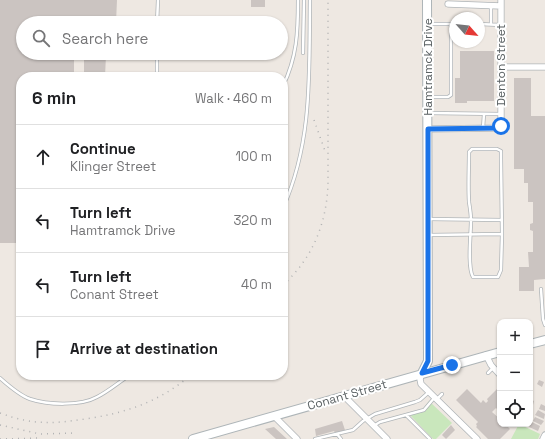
<!DOCTYPE html>
<meta charset="utf-8">
<style>
body{margin:0;font-family:"Space Grotesk",sans-serif;background:#f2f2f2;color:#202124}
.controls{position:absolute;right:12px;bottom:12px;display:grid;overflow:hidden;border-radius:8px;box-shadow:0 1px 3px #0004}
.controls button{width:36px;height:36px;display:grid;place-items:center;padding:0;border:0;border-bottom:1px solid #e0e0e0;background:#fff;color:#202124;font:20px sans-serif}
.compass{position:absolute;left:449px;top:12px;width:36px;height:36px;border-radius:50%;background:#fff;box-shadow:0 1px 3px #0004;rotate:117deg}
.stop{position:absolute;width:12px;height:12px;margin:-9px;border:3px solid #1a73e8;border-radius:50%;background:#fff}
.stop.end{background:#1a73e8;border-color:#fff;box-shadow:0 1px 4px #0008}
.list{margin:0;padding:0;list-style:none}
h2{display:flex;justify-content:space-between;align-items:center;height:52px;margin:0;padding:0 16px;font-size:17px}
h2 small{font-size:13px;font-weight:400;color:#757577}
.list li{display:grid;grid-template-columns:26px 1fr auto;gap:12px;align-items:center;box-sizing:border-box;height:64px;padding:0 16px;border-top:1px solid #e0e0e0}
.list b{display:block;font-size:15px;white-space:nowrap}
.list p{margin:0;font-size:13px;white-space:nowrap;color:#757577}
.list em{font-size:13px;font-style:normal;color:#757577}
.icon{flex:none;width:22px;height:22px;fill:none;stroke:currentColor;stroke-width:2;stroke-linecap:round;stroke-linejoin:round}
.map{position:relative;flex:none;width:545px;height:439px;overflow:hidden}
.search{position:absolute;background:#fff;box-shadow:0 1px 3px #0004;left:16px;top:16px;width:272px;height:44px;display:flex;align-items:center;gap:10px;box-sizing:border-box;padding:0 14px;border-radius:22px;color:#757577;font-size:15px}
.panel{position:absolute;background:#fff;box-shadow:0 1px 3px #0004;left:16px;top:72px;width:272px;height:308px;border-radius:16px}
.map>svg:first-child{display:block}
</style>
<div class="map">
<svg width="545" height="439" viewBox="0 0 545 439">
<rect width="100%" height="100%" fill="#eee8e2"/>
<path fill="#c9e7bc" d="M429,401L452,423L436,439H433L410,415L423,409Z
M519,424L540,434L538,439H511Z"/>
<path fill="#cbc4c1" d="M0,0H117L116,23H23V53H74V77H21V243H0Z
M251,0H265V7H251Z
M460,51H494V101H467V103H455V78H460Z
M84,55H106L105,77H84Z
M514,78H531V116H545V279L534,280V291H519V267H529L528,252H533V231L530,230V224L533,223V202H528V183H524V169H514Z
M539,380L544,382L542,387L537,384Z
M498,388L500,389V412L496,408L492,412L500,419V424H505L510,429L500,439H488L476,427L477,426L476,424L478,422L456,400L467,389L481,403L483,400L486,403L488,401L487,399Z
M530,399L534,401L533,405L530,404Z
M541,404L545,406V411L539,409Z
M538,410L545,414L544,419L535,415Z
M535,417L544,421L541,425L533,421Z
M342,421L345,430L336,434L334,431L316,436L315,429Z
M532,422L540,426L538,431L529,427Z
M451,425L455,430L446,439L442,435Z
M274,427L287,439H276L265,429Z"/>
<g fill="none" stroke-linecap="round" stroke-linejoin="round">
<g stroke="#b0b5b8" stroke-width="4">
<path id="lane" d="M491,6V24
M157,23L158,0
M430,24H455
M479,24L501,25
M303,53L304,0
M108,74H157
M157,77V53
M283,86C297,57 298,32 298,0
M428,97H448L451,95V24
M428,113L501,114
M483,128L484,114
M283,208C313,141 309,72 310,0
M428,219L502,220
M428,235L502,234L501,159V151L497,149H472L469,152C469,168 468,185 469,202C470,208 471,214 471,221C471,233 467,267 473,277H498L501,270L502,234
M541,289L543,319L545,325
M488,373L493,368
M0,378C9,386 19,395 30,399C48,405 81,406 97,397C109,391 119,382 130,375
M437,399L442,394
M406,415L430,439
M375,425L380,422L424,410L435,397
M337,434L341,439
M315,439L353,430L363,421L375,414L415,402L420,400L429,392"/>
</g>
<g stroke="#b0b5b8" stroke-width="7">
<path id="street" d="M448,4L501,6
M501,67H545
M428,129L498,128L501,126V0
M486,355L491,365L500,375
M422,373L420,379L421,384L477,439
M344,396L387,439
M274,416L297,439
M543,439L545,435"/>
</g>
<g stroke="#aeb5b8" stroke-width="10">
<path id="secondary" d="M530,344L545,340
M422,373L428,361L427,0
M193,439L500,352"/>
</g>
<use href="#lane" stroke="#fff" stroke-width="2.5"/>
<use href="#street" stroke="#fff" stroke-width="5.5"/>
<use href="#secondary" stroke="#fff" stroke-width="8"/>
<path stroke="#b1b2b3" stroke-width="1.5" stroke-dasharray="1 5" stroke-linecap="butt" d="M314,120L325,151
M283,285C313,258 327,222 328,183V0
M0,413C32,425 52,424 85,419C126,413 159,402 191,375
M0,425L40,434L76,433
M0,439L41,438"/>
</g>
<g fill="none" stroke-linecap="round" stroke-linejoin="round">
<path stroke="#1a73e8" stroke-width="5" d="M452,365L422,373L428,361V129L498,128L501,126"/>
</g>
<g text-anchor="middle" dominant-baseline="central" stroke-width="4" stroke-linejoin="round" paint-order="stroke">
<g font-size="12" fill="#5a6163" stroke="#fff">
<text transform="translate(501 65) rotate(-90)">Denton Street</text>
<text transform="translate(428 67) rotate(-90)">Hamtramck Drive</text>
<text transform="translate(347 395) rotate(-16)">Conant Street</text>
</g>
</g>
</svg>
<div class="controls">
<button>+</button>
<button>−</button>
<button><svg class="icon" aria-label="locate" viewBox="0 0 24 24"><circle cx="12" cy="12" r="6"/><path d="M12 2v4M12 18v4M2 12h4M18 12h4"/></svg></button>
</div>
<svg class="compass" viewBox="-18 -18 36 36"><path d="M0-13l5 13h-10z" fill="#e53935"/><path d="M0 13l5-13h-10z" fill="#757577"/></svg>
<div class="stop" style="left:501px;top:126px"></div>
<div class="stop end" style="left:452px;top:365px"></div>
<div class="search"><svg class="icon" aria-label="search" viewBox="0 0 24 24"><circle cx="10" cy="10" r="6"/><path d="M15 15l6 6"/></svg>Search here</div>
<section class="panel">
<h2>6 min<small>Walk · 460 m</small></h2>
<ul class="list">
<li><svg class="icon" aria-label="ahead" viewBox="0 0 24 24"><path d="M12 20V5M6 11l6-6 6 6"/></svg><div><b>Continue</b><p>Klinger Street</p></div><em>100 m</em></li>
<li><svg class="icon" aria-label="left" viewBox="0 0 24 24"><path d="M17 20v-9H6M10 6l-5 5 5 5"/></svg><div><b>Turn left</b><p>Hamtramck Drive</p></div><em>320 m</em></li>
<li><svg class="icon" aria-label="left" viewBox="0 0 24 24"><path d="M17 20v-9H6M10 6l-5 5 5 5"/></svg><div><b>Turn left</b><p>Conant Street</p></div><em>40 m</em></li>
<li><svg class="icon" aria-label="arrive" viewBox="0 0 24 24"><path d="M6 21V4h12l-3 4 3 4H6"/></svg><div><b>Arrive at destination</b></div></li>
</ul>
</section>
</div>
